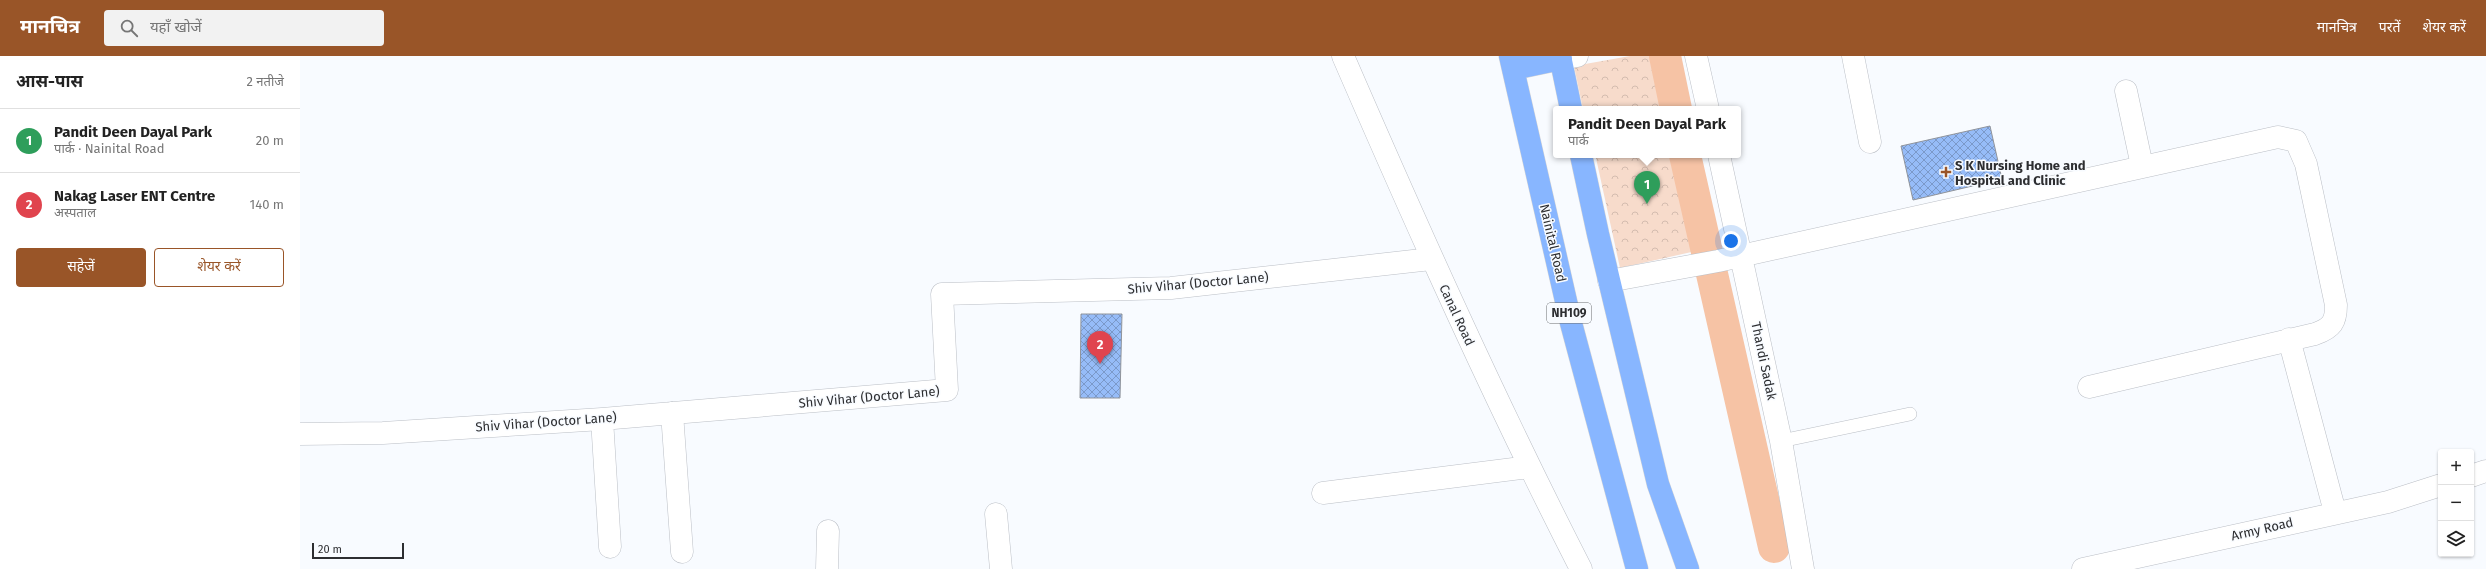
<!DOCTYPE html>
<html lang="hi">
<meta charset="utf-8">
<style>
body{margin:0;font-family:"Fira Sans","Noto Sans Devanagari",sans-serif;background:#f2f2f2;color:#222}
.controls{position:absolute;right:12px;bottom:12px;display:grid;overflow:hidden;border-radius:4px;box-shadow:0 1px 3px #0004}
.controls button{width:36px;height:36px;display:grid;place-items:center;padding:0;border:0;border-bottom:1px solid #e0e0e0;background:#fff;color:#222;font:20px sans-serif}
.scale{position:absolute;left:12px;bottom:10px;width:92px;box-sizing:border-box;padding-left:4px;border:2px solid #2d2e31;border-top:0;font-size:11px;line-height:14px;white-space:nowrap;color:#2d2e31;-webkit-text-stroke:3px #f8fbff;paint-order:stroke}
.you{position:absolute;left:1431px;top:185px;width:14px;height:14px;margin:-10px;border:3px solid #fff;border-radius:50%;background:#1a73e8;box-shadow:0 0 0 6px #1a73e833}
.badge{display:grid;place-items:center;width:26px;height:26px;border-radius:50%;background:#995528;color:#fff;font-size:13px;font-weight:700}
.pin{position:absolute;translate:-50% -33px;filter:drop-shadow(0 1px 2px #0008)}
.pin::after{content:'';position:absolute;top:21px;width:14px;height:12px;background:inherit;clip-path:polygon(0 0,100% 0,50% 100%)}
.popup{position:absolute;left:1253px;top:50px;width:188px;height:52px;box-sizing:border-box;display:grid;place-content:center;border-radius:4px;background:#fff;filter:drop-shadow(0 1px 3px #0005);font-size:13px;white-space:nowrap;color:#767676}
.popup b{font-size:15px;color:#222}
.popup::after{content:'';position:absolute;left:50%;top:100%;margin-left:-8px;border:8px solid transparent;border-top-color:#fff}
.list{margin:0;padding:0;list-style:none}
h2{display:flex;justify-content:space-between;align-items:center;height:52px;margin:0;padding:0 16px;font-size:17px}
h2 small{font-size:13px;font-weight:400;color:#767676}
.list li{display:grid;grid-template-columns:26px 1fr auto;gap:12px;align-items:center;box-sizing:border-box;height:64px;padding:0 16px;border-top:1px solid #e0e0e0}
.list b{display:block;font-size:15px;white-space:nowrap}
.list p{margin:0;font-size:13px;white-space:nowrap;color:#767676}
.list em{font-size:13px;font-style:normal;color:#767676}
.actions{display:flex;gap:8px;padding:12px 16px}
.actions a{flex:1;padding:9px 0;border:1px solid #995528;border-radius:4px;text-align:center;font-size:14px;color:#995528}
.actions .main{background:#995528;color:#fff}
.icon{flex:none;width:22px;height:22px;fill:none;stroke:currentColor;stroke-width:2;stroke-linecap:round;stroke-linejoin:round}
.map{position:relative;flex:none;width:2186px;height:513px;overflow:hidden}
header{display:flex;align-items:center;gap:24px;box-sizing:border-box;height:56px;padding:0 20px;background:#995528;color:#fff}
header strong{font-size:19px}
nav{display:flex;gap:22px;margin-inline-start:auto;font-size:14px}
.search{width:280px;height:36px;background:#f2f2f2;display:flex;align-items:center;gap:10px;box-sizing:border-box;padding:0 14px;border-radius:4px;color:#767676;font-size:15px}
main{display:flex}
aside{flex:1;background:#fff}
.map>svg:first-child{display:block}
</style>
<header>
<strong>मानचित्र</strong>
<div class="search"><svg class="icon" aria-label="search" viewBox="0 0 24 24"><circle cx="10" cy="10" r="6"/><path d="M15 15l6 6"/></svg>यहाँ खोजें</div>
<nav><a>मानचित्र</a><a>परतें</a><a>शेयर करें</a></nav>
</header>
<main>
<aside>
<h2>आस-पास<small>2 नतीजे</small></h2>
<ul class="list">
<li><span class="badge" style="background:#2e9e5b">1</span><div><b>Pandit Deen Dayal Park</b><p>पार्क · Nainital Road</p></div><em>20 m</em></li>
<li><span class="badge" style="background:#e0444e">2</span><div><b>Nakag Laser ENT Centre</b><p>अस्पताल</p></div><em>140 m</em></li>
</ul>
<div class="actions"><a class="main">सहेजें</a><a>शेयर करें</a></div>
</aside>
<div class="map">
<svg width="2186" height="513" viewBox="0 0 2186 513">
<defs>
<pattern id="park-crowns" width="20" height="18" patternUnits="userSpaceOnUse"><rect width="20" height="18" fill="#f7dbcb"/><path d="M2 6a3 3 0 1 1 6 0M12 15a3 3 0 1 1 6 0" fill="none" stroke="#d4bcaf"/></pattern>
<pattern id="building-cross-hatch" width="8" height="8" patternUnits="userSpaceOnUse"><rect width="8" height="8" fill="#96bcf8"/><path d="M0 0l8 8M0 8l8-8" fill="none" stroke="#7b99c9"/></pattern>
</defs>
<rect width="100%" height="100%" fill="#f8fbff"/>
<path fill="url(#park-crowns)" d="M1330,0H1352L1363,53H1283L1274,10Z
M1309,99H1376L1396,195L1320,212L1296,102Z"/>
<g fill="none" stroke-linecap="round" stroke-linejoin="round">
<path stroke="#f6c3a5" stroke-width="32" d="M1365,0L1376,53
M1385,99L1474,491"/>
</g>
<path fill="url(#building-cross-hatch)" stroke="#90949b" d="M1690,70L1702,123L1613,144L1601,90Z
M781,258H822L820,342H780Z"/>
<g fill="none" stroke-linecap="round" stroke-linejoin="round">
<g stroke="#bbbfc6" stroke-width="14">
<path id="service" d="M1481,385L1610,358"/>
</g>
<g stroke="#bbbfc6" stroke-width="23">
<path id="minor" d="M1043,0C1118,173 1195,345 1281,513
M1396,0L1408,53
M1553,0L1570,86
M1261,3L1277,0
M1826,35L1842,110
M1419,99L1481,385L1503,513
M1309,225L1418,205L1978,81L1996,85L2006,108L2036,249C2036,266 2032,272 2015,278L1789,331
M1989,283L2035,456
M372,357L382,496
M302,363L310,491
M0,378L83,377L302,363L647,334L642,238L871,232L1131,203
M2171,420L2186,415
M1023,437L1229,411
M696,458L701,513
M527,513L528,475
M1783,513L2088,446L2141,429"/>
</g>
<g stroke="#d5d5d6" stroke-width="23">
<path id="trunk" d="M1210,0L1271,267L1337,513
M1260,0L1271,53
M1213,13L1261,3
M1281,99L1298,178L1358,428L1388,513"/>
</g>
<use href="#service" stroke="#fff" stroke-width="13"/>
<use href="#minor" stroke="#fff" stroke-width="22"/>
<use href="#trunk" stroke="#88b6ff" stroke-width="22"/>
</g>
<path fill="#995528" stroke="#f8fbff" stroke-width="1.5" d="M1644 110h4v4h4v4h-4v4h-4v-4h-4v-4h4z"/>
<g text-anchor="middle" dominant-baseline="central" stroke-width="3" stroke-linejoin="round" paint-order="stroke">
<rect fill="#f8fbff" stroke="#6a6c6f" stroke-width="1" x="1247" y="247" width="44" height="20" rx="3"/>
<g font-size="12" font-weight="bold" fill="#2d2e31">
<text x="1269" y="257">NH109</text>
</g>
<g font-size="13" font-weight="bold" fill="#2d2e31" stroke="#f8fbff" text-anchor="start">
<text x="1655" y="109">S K Nursing Home and<tspan x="1655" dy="15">Hospital and Clinic</tspan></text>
</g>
<g font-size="13" fill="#2d2e31" stroke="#f8fbff">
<text transform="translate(1253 187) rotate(77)">Nainital Road</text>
<text transform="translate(898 227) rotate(-5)">Shiv Vihar (Doctor Lane)</text>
<text transform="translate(1157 259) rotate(65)">Canal Road</text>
<text transform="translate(1464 305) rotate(78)">Thandi Sadak</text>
<text transform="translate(569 341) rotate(-5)">Shiv Vihar (Doctor Lane)</text>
<text transform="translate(246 366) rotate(-4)">Shiv Vihar (Doctor Lane)</text>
<text transform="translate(1962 473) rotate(-13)">Army Road</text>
</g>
</g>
</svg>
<div class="controls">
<button>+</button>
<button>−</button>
<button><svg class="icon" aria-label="layers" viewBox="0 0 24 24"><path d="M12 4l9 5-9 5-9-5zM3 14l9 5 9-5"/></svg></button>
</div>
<div class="scale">20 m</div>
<div class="you"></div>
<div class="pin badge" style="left:1347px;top:148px;background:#2e9e5b">1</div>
<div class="popup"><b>Pandit Deen Dayal Park</b>पार्क</div>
<div class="pin badge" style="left:800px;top:308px;background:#e0444e">2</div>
</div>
</main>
